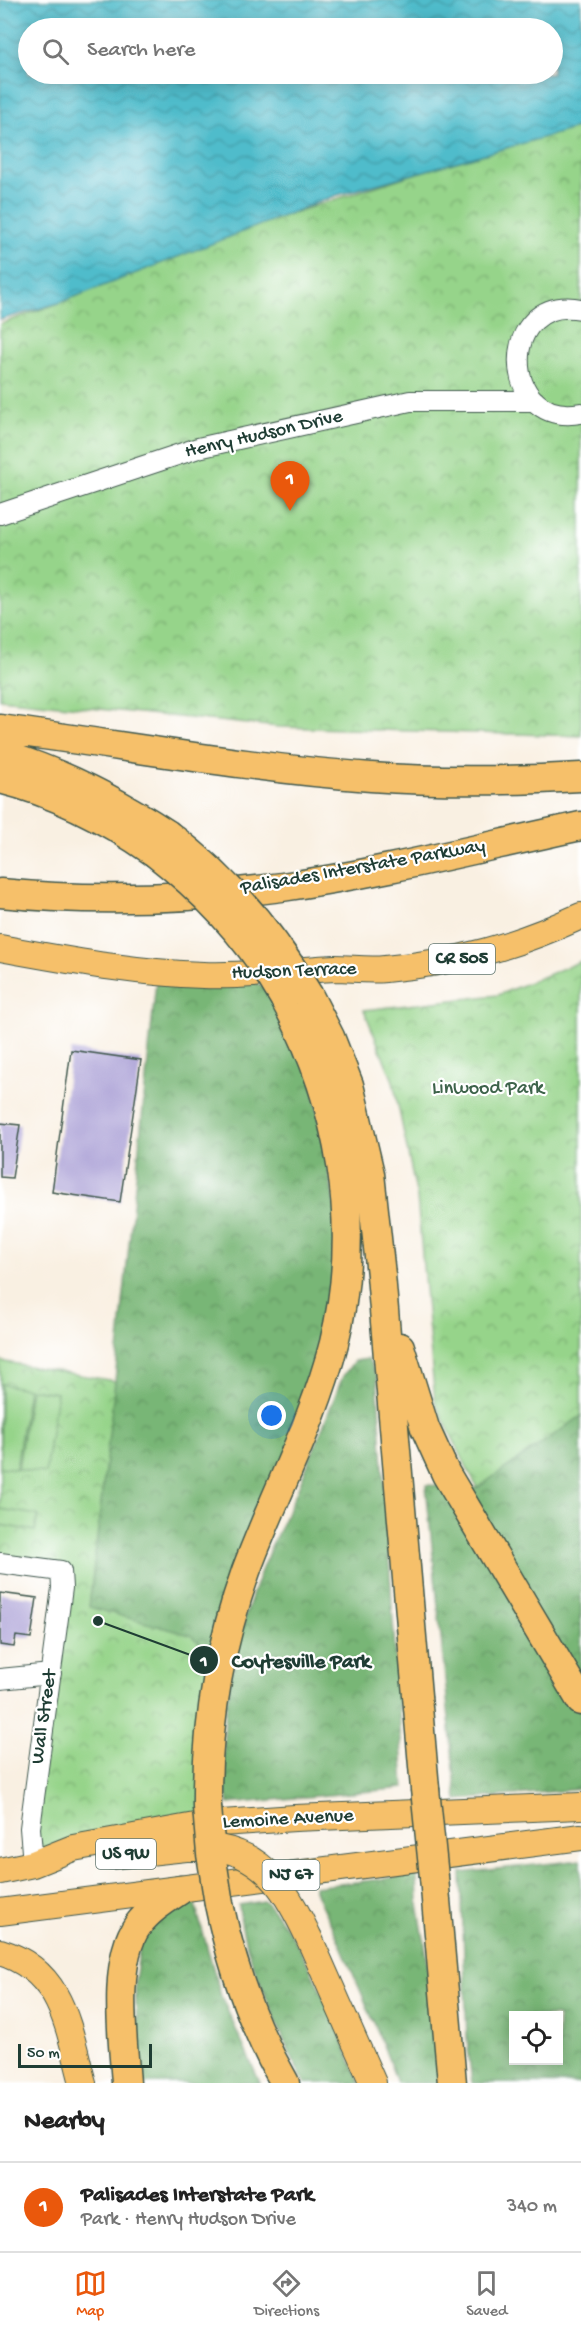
<!DOCTYPE html>
<meta charset="utf-8">
<style>
body{margin:0;font-family:"Gochi Hand",sans-serif;background:#f6f6f6;color:#222}
.controls{position:absolute;right:18px;bottom:18px;display:grid;overflow:hidden;border-radius:0px;box-shadow:0 3px 15px #0003}
.controls button{width:54px;height:54px;display:grid;place-items:center;padding:0;border:0;border-bottom:2px solid #e0e0e0;background:#fff;color:#222;font:30px sans-serif}
.scale{position:absolute;left:18px;bottom:15px;width:134px;box-sizing:border-box;padding-left:6px;border:3px solid #1f3d34;border-top:0;font-size:16px;line-height:21px;white-space:nowrap;color:#1f3d34;-webkit-text-stroke:4px #fff;paint-order:stroke}
.you{position:absolute;left:272px;top:1416px;width:21px;height:21px;margin:-15px;border:4px solid #fff;border-radius:50%;background:#1a73e8;box-shadow:0 0 0 9px #1a73e833}
.badge{display:grid;place-items:center;width:39px;height:39px;border-radius:50%;background:#ea580c;color:#fff;font-size:20px;font-weight:700}
.pin{position:absolute;translate:-50% -50px;filter:drop-shadow(0 2px 3px #0008)}
.pin::after{content:'';position:absolute;top:32px;width:21px;height:18px;background:inherit;clip-path:polygon(0 0,100% 0,50% 100%)}
.list{margin:0;padding:0;list-style:none}
h2{display:flex;justify-content:space-between;align-items:center;height:78px;margin:0;padding:0 24px;font-size:26px}
h2 small{font-size:20px;font-weight:400;color:#767676}
.list li{display:grid;grid-template-columns:39px 1fr auto;gap:18px;align-items:center;box-sizing:border-box;height:90px;padding:0 24px;border-top:2px solid #e0e0e0}
.list b{display:block;font-size:22px;white-space:nowrap}
.list p{margin:0;font-size:20px;white-space:nowrap;color:#767676}
.list em{font-size:20px;font-style:normal;color:#767676}
.icon{flex:none;width:33px;height:33px;fill:none;stroke:currentColor;stroke-width:2;stroke-linecap:round;stroke-linejoin:round}
.map{position:relative;flex:none;width:581px;height:2083px;overflow:hidden}
.search{position:absolute;background:#fff;box-shadow:0 3px 15px #0003;left:18px;right:18px;top:18px;height:66px;display:flex;align-items:center;gap:15px;box-sizing:border-box;padding:0 21px;border-radius:33px;color:#767676;font-size:22px}
.sheet{height:168px;background:#fff}
nav{display:flex;justify-content:space-around;align-items:center;box-sizing:border-box;height:84px;border-top:2px solid #e0e0e0;background:#fff;font-size:16px;color:#767676}
nav a{display:grid;justify-items:center;gap:3px}
nav .on{color:#ea580c}
.map>svg:first-child{display:block}
</style>
<div class="map">
<svg width="581" height="2083" viewBox="0 0 581 2083">
<defs>
<pattern id="forest-crowns" width="20" height="18" patternUnits="userSpaceOnUse" patternTransform="scale(1.5)"><rect width="20" height="18" fill="#78b676"/><path d="M2 6a3 3 0 1 1 6 0M12 15a3 3 0 1 1 6 0" fill="none" stroke="#629562"/></pattern>
<pattern id="park-crowns" width="20" height="18" patternUnits="userSpaceOnUse" patternTransform="scale(1.5)"><rect width="20" height="18" fill="#96d48a"/><path d="M2 6a3 3 0 1 1 6 0M12 15a3 3 0 1 1 6 0" fill="none" stroke="#7aad72"/></pattern>
<pattern id="water-waves" width="16" height="10" patternUnits="userSpaceOnUse" patternTransform="scale(1.5)"><rect width="16" height="10" fill="#50bccb"/><path d="M0 5q4-4 8 0t8 0" fill="none" stroke="#429aa6"/></pattern>
</defs>
<rect width="100%" height="100%" fill="#fff"/>
<filter id="ink" filterUnits="userSpaceOnUse"><feTurbulence type="fractalNoise" baseFrequency=".0167" numOctaves="2"/><feDisplacementMap in="SourceGraphic" scale="12" xChannelSelector="R" yChannelSelector="G"/><feConvolveMatrix kernelMatrix="1 2 1 2 8 2 1 2 1" color-interpolation-filters="sRGB"/></filter>
<filter id="wash" filterUnits="userSpaceOnUse"><feTurbulence type="fractalNoise" baseFrequency=".008" numOctaves="4" result="noise"/><feDisplacementMap in="SourceGraphic" scale="24" xChannelSelector="R" yChannelSelector="G"/><feGaussianBlur stdDeviation="1.35" result="paint"/><feColorMatrix in="noise" values="0 0 0 0 0 0 0 0 0 0 0 0 0 0 0 0 0 1.4 0 .05"/><feComposite in="paint" operator="in"/></filter>
<g filter="url(#wash)">
<rect width="100%" height="100%" fill="#f9f0e2"/>
<path fill="url(#forest-crowns)" stroke="#4c7a55" stroke-width="1.5" fill-rule="evenodd" d="M157,972L241,975L284,998L304,1035L346,1268L221,1661L89,1608L115,1381Z
M368,1359L377,1376L404,1788L228,1804C215,1733 233,1646 258,1579C268,1551 283,1523 295,1495C312,1456 327,1416 343,1376L354,1361Z
M581,1416V1789L457,1800L426,1485L477,1488Z
M581,1860V2083H472L467,2039L461,1873ZM514,2016H558V2060H514Z
M417,1875L418,1904L427,1957L440,2083H397C381,2035 359,1988 339,1941C331,1923 320,1906 314,1887Z
M194,1901L221,1996L260,2083H140L135,1984L141,1936L173,1907Z
M264,1901C305,1939 337,2030 360,2083H305C291,2060 282,2035 272,2011C258,1977 241,1941 239,1905Z"/>
<path fill="url(#park-crowns)" stroke="#5a885f" stroke-width="1.5" d="M581,127V736L279,727L0,699V324L59,303L68,286L528,137Z
M581,961V1416L477,1488L435,1402L417,1197L393,1081L364,1010L498,995Z
M0,1361L115,1381L89,1607L190,1635L221,1661L206,1824L33,1864L61,1571L0,1563Z"/>
<path fill="#96d48a" stroke="#5a885f" stroke-width="1.5" d="M1,1384L28,1389L16,1469L0,1467Z
M30,1389L57,1393L45,1473L18,1469Z
M0,1509L38,1515L35,1531L0,1525Z"/>
<path fill="url(#water-waves)" stroke="#387c80" stroke-width="1.5" fill-rule="evenodd" d="M0,0H581V127L335,196L59,303L0,320ZM28,28H552V74H28Z"/>
<g id="blocks">
<path fill="#afa5d8" d="M71,1050L141,1060L120,1202L52,1192Z
M0,1123L20,1125L12,1178L0,1177Z
M0,1593L37,1598L31,1638L16,1636L14,1647L0,1645Z"/>
</g>
</g>
<g filter="url(#ink)">
<use href="#blocks" fill-opacity="0" stroke="#40584e" stroke-width="1.5"/>
<g fill="none" stroke-linecap="round" stroke-linejoin="round">
<g stroke="#40584e" stroke-width="22">
<path id="minor" d="M581,309C498,293 498,428 581,413
M0,514L198,448L410,401H535
M0,1563L61,1571L62,1588L30,1828L33,1864
M0,1679L51,1674"/>
</g>
<g stroke="#40584e" stroke-width="28">
<path id="major" d="M0,948C67,960 134,973 203,975C247,977 291,970 335,968C351,968 368,971 385,969C459,962 513,947 581,916
M111,1856L186,1848H219
M0,1871L33,1864L73,1848L206,1824L295,1818L581,1806
M0,1912L581,1837
M309,1938L373,2083
M0,1952C63,1971 68,2028 83,2083"/>
</g>
<g stroke="#40584e" stroke-width="31">
<path id="highway" d="M0,729C123,745 247,768 371,777C441,782 511,781 581,777
M0,754C61,772 114,799 167,834
M0,779C56,793 107,819 154,852
M0,893C93,902 189,899 282,887C382,873 482,847 581,826
M309,996L330,1037L349,1085L370,1174L381,1275L425,1789
M400,1347L425,1428L446,1474L581,1701
M207,1807C206,1726 219,1647 246,1571C274,1495 314,1422 334,1343C363,1225 341,1104 284,998
M434,1877L452,2083
M219,1904C232,1967 253,2028 285,2083
M126,2083C123,2040 112,1961 138,1925C149,1910 165,1900 180,1890"/>
</g>
<use href="#minor" stroke="#fff" stroke-width="20"/>
<use href="#major" stroke="#f6c06b" stroke-width="26"/>
<use href="#highway" stroke="#f6c06b" stroke-width="28"/>
<g stroke="#40584e" stroke-width="28" stroke-linecap="butt">
<path id="major-bridge" d="M219,1848C269,1857 289,1896 309,1938"/>
</g>
<g stroke="#40584e" stroke-width="31" stroke-linecap="butt">
<path id="highway-bridge" d="M167,834C226,878 272,933 309,996
M154,852C207,893 251,940 284,998
M425,1789L434,1877
M207,1807L211,1854L219,1904"/>
</g>
<use href="#major-bridge" stroke="#f6c06b" stroke-width="26"/>
<use href="#highway-bridge" stroke="#f6c06b" stroke-width="28"/>
</g>
</g>
<g text-anchor="middle" dominant-baseline="central" stroke-width="4.5" stroke-linejoin="round" paint-order="stroke">
<g fill="#fff" stroke="#627771" stroke-width="1.5">
<rect x="429" y="944" width="66" height="30" rx="4.5"/>
<rect x="96" y="1839" width="60" height="30" rx="4.5"/>
<rect x="262.5" y="1860" width="57" height="30" rx="4.5"/>
</g>
<g font-size="18" font-weight="bold" fill="#1f3d34">
<text x="462" y="959">CR 505</text>
<text x="126" y="1854">US 9W</text>
<text x="291" y="1875">NJ 67</text>
</g>
<g font-size="20" fill="#1f3d34" stroke="#fff">
<text transform="translate(264 435) rotate(-13)">Henry Hudson Drive</text>
<text transform="translate(363 868) rotate(-10)">Palisades Interstate Parkway</text>
<text transform="translate(294 972) rotate(-2)">Hudson Terrace</text>
<text transform="translate(45 1717) rotate(-82)">Wall Street</text>
<text transform="translate(288 1820) rotate(-3)">Lemoine Avenue</text>
</g>
<g font-size="20" fill="#3d634a" stroke="#fff">
<text x="488" y="1089">Linwood Park</text>
</g>
</g>
<path fill="none" stroke="#1f3d34" stroke-width="2" d="M98 1621L204 1660"/>
<g fill="#1f3d34" stroke="#fff" stroke-width="2">
<circle cx="98" cy="1621" r="6"/>
<circle cx="204" cy="1660" r="15"/>
</g>
<g font-size="18" text-anchor="middle" font-weight="bold" fill="#fff">
<text x="204" y="1666">1</text>
</g>
<g font-size="21" text-anchor="middle" font-weight="bold" fill="#1f3d34" stroke="#fff" stroke-width="4.5" stroke-linejoin="round" paint-order="stroke">
<text x="301" y="1667">Coytesville Park</text>
</g>
</svg>
<div class="controls">
<button><svg class="icon" aria-label="locate" viewBox="0 0 24 24"><circle cx="12" cy="12" r="6"/><path d="M12 2v4M12 18v4M2 12h4M18 12h4"/></svg></button>
</div>
<div class="scale">50 m</div>
<div class="you"></div>
<div class="pin badge" style="left:290px;top:511px">1</div>
<div class="search"><svg class="icon" aria-label="search" viewBox="0 0 24 24"><circle cx="10" cy="10" r="6"/><path d="M15 15l6 6"/></svg>Search here</div>
</div>
<section class="sheet">
<h2>Nearby<small></small></h2>
<ul class="list">
<li><span class="badge">1</span><div><b>Palisades Interstate Park</b><p>Park · Henry Hudson Drive</p></div><em>340 m</em></li>
</ul>
</section>
<nav>
<a class="on"><svg class="icon" aria-label="map" viewBox="0 0 24 24"><path d="M3 6l6-2 6 2 6-2v14l-6 2-6-2-6 2zM9 4v14M15 6v14"/></svg>Map</a>
<a><svg class="icon" aria-label="directions" viewBox="0 0 24 24"><path d="M12 3l9 9-9 9-9-9zM9 14v-3h6M13 9l2 2-2 2"/></svg>Directions</a>
<a><svg class="icon" aria-label="saved" viewBox="0 0 24 24"><path d="M7 4h10v16l-5-4-5 4z"/></svg>Saved</a>
</nav>
